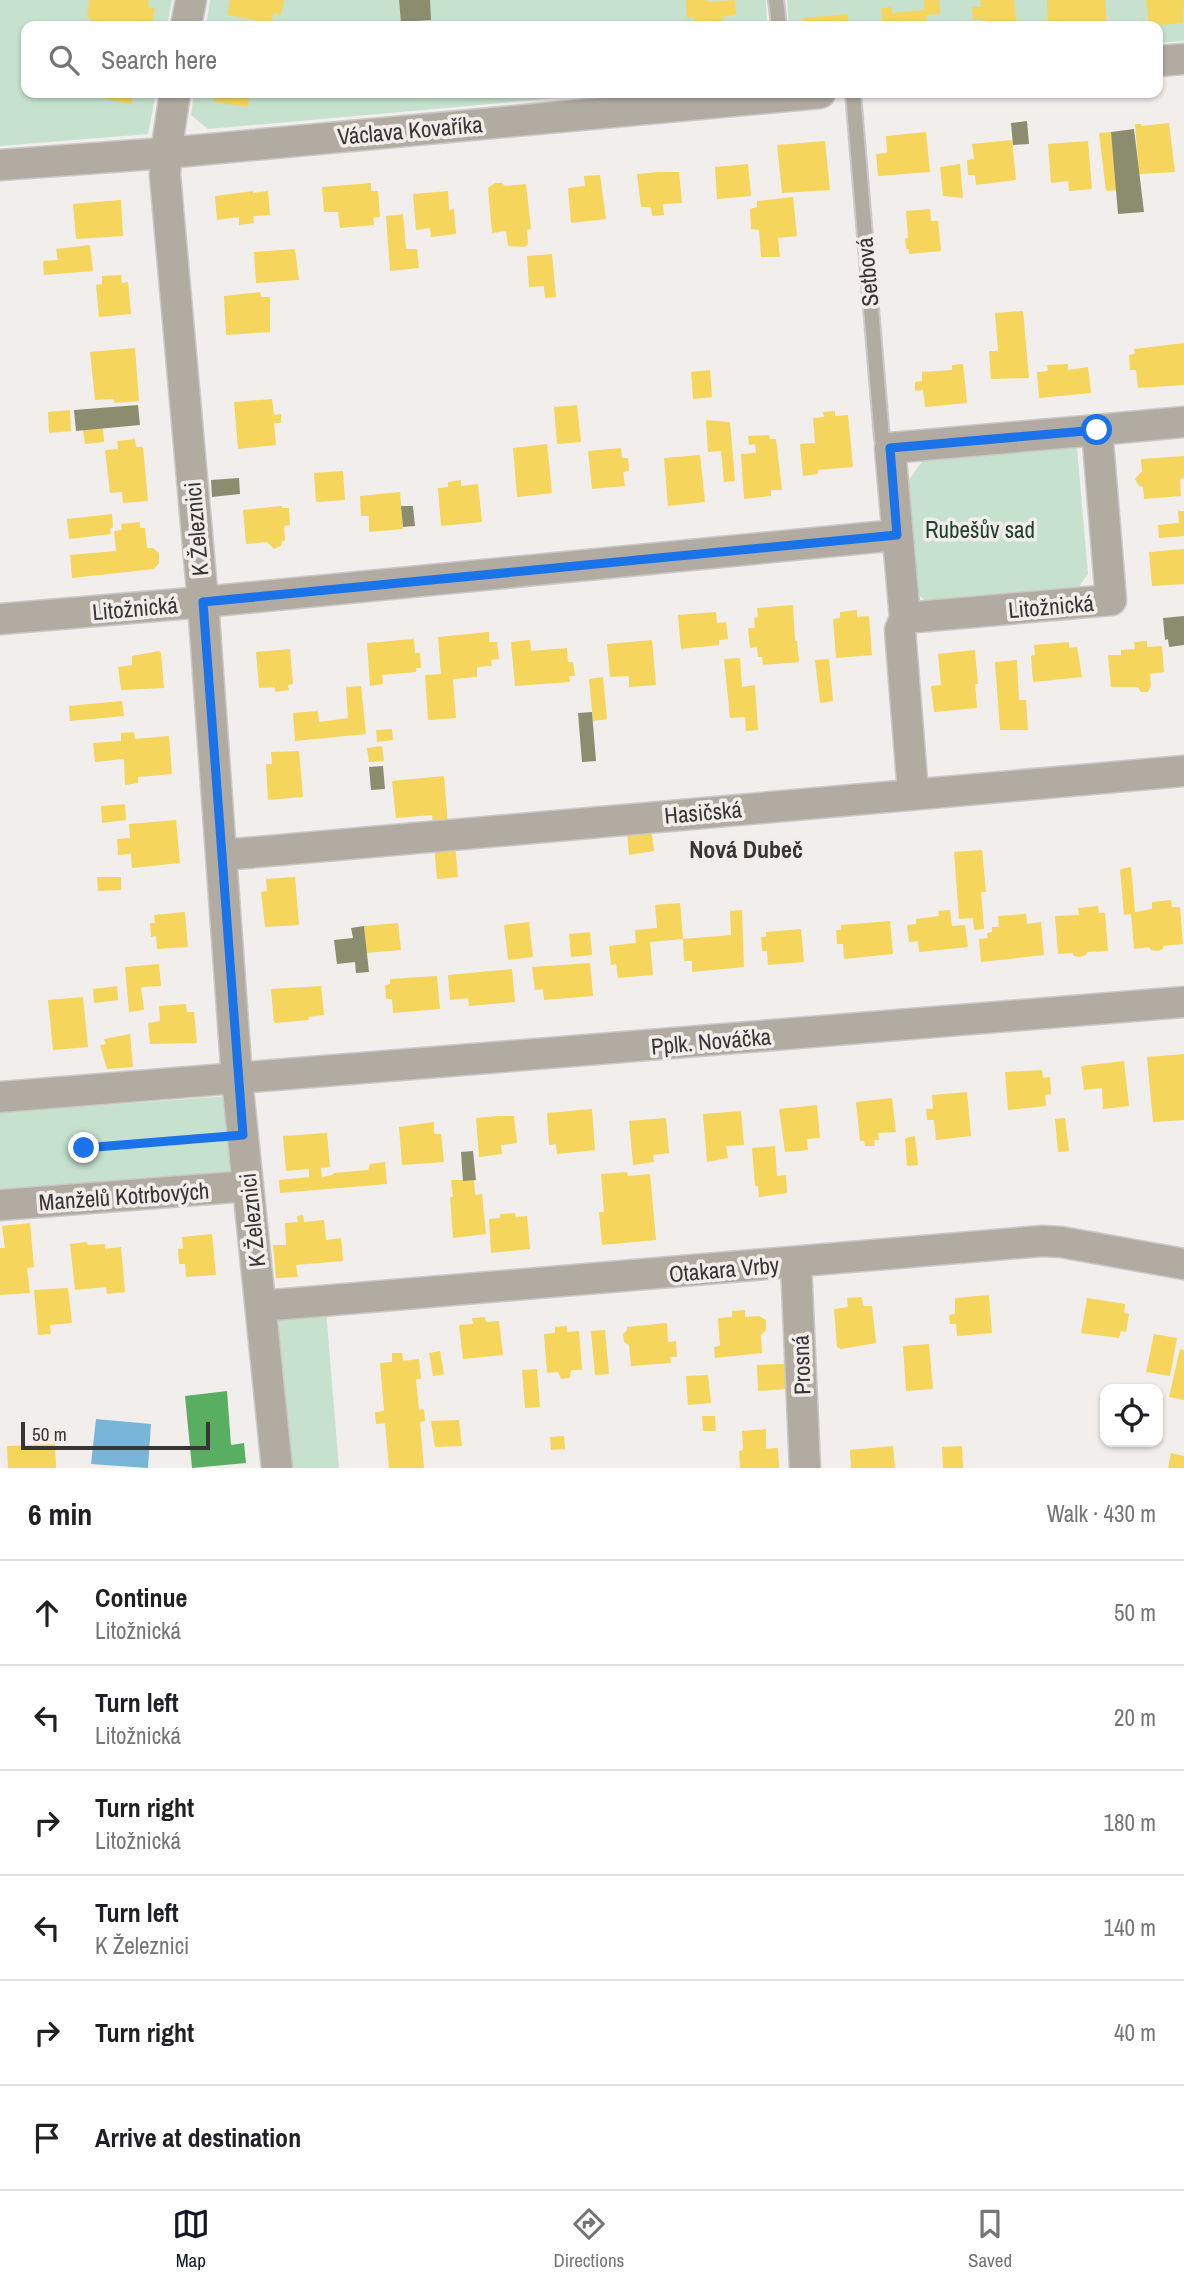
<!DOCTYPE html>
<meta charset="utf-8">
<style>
body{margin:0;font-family:"Archivo Narrow",sans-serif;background:#f2f2f2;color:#202124}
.controls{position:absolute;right:21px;bottom:21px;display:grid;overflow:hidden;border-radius:14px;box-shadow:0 2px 5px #0004}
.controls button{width:63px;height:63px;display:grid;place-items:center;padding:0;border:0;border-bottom:2px solid #e0e0e0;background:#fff;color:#202124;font:35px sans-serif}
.scale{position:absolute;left:21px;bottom:18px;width:189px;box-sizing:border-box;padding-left:7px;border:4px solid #383635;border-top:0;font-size:19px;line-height:24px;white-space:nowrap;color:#383635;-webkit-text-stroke:5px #f3edea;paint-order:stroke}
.stop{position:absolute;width:21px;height:21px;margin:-16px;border:5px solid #1a73e8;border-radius:50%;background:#fff}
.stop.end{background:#1a73e8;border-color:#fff;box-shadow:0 2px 7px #0008}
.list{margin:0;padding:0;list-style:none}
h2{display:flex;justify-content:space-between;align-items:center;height:91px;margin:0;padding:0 28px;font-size:30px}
h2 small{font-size:23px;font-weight:400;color:#757577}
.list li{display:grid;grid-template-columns:46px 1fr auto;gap:21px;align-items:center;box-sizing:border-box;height:105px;padding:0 28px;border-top:2px solid #e0e0e0}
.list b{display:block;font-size:26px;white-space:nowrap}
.list p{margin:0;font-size:23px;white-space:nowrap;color:#757577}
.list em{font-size:23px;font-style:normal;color:#757577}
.icon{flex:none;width:38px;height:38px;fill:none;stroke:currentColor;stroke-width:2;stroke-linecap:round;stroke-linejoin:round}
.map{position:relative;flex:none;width:1184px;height:1468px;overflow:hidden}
.search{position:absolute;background:#fff;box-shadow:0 2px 5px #0004;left:21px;right:21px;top:21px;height:77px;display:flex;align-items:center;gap:18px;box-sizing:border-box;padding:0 24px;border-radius:14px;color:#757577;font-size:26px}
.sheet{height:721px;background:#fff}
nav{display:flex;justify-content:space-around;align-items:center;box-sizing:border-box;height:98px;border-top:2px solid #e0e0e0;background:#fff;font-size:19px;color:#757577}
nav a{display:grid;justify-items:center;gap:4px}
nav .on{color:#111827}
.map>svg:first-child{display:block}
</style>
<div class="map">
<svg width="1184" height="1468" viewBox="0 0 1184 1468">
<rect width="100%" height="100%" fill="#f1eeec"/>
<path fill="#c6e2cf" d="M0,0H172L167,26H26V93H156L148,134L0,146Z
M210,0H766L767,26H206Z
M787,0H1184V41L1158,43V26H789Z
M194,93H613L208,129L191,115Z
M1077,448L1088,574L1076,591L933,607L908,586L902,490L923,460Z
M229,1096L235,1174L0,1193V1113Z
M326,1310L339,1468H289L276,1321L277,1316Z"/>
<path fill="#79b5d8" d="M96,1419L151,1424L148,1468L91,1464Z"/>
<path fill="#f6d55c" d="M89,0H149L148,7L155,8L151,26H119L90,21L91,18L87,17Z
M230,0H284L281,15L273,13L272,23L227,15Z
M686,0H707L708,2L735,0L736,15L722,17L723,24L736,23V26H694V17L687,18Z
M924,0H939L940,14L926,15L927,26H883L881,8L892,7V13L924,10Z
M980,0H1014L1017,26H982V20H973L972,7H981Z
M1047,0H1105L1107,26H1073L1072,22L1048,24Z
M1146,0H1184L1183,23L1149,26Z
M847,14L849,26H804L803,18Z
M98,93H133L131,104L97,97Z
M215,93H250L248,107L214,102Z
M1169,123L1175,172L1139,174L1135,124H1141V126Z
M926,132L930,172L878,176L876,154L887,153L886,136Z
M1111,132L1117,190L1106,191L1099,133Z
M1012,140L1016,180L976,185L975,175H968L967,160L974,159L972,144Z
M825,141L830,190L782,193L777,145Z
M1088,141L1092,189L1069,191L1068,181L1051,183L1048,144Z
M748,164L751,196L717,199L715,167Z
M960,164L963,198L943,196L940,167Z
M659,172H679L682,203L663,204L664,215L652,216L651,207H641L637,174Z
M600,175L606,219L571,223L568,188L585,186L584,176Z
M371,183V191H378L380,217L373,218L374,225L340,228L338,212H324L322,187Z
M495,183H502L505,186L526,184L531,229L527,230L528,244L524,247L508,246L506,231L492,233L488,188Z
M253,191V193L268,191L270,215L253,216L254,223L239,225V217L217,220L215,196Z
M448,191L449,210L454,209L456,234L431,237L430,228L416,230L413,194Z
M793,197L797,236L778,238L780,257H761L759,230L751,229L750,209L757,207V201Z
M121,200L123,236L76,239L73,204Z
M930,209L931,221H938L941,251L909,254V249H906L905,238H908L906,211Z
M396,215L403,214L406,249H417L419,268L390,271L386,216Z
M90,245L93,271L44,275L43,261L58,260L56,249Z
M295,249L299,280L256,283L254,252Z
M552,254L556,297L545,298L544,286L529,287L527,256Z
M121,275L122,283L128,282L131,314L99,317L96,285L102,284V276Z
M260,292L261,297H270V332L226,335L224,296Z
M1023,311L1029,378L991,379L989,351H998L995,313Z
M1184,343V385L1138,388L1136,370H1130L1129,355L1135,354L1134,349Z
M135,348L139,401L114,403V399L95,400L90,352Z
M963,364L967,403L925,407L923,390L915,391V382L922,381V372L952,370V365Z
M1068,364V370L1088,367L1091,393L1039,398L1037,372L1048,371L1047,365Z
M710,370L712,397L693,399L691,372Z
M272,399L274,415L281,414V423H274L276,445L238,449L234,402Z
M577,405L581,442L557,444L554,407Z
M70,410L71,431L49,433L48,412Z
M835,411V416L848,415L853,467L818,470V474L803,476L800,444L815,443L813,418L824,417L823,412Z
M706,420L730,422L735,481L724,482L721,451L708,452Z
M103,428L104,442L85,444L83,430Z
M769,435L770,439H776L782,490H771V496L744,499L741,454L756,453L755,444L749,445L748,436Z
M135,439L136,447H143L148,501L123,503L122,492L110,493L105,450L118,449L117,441Z
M547,444L552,493L517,497L513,448Z
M621,448L622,458H628L629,471L623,472L625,486L592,489L588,451Z
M700,455L705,502L668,506L664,458Z
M1184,456V478L1180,479L1181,496L1144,499L1143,487L1139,486L1135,479L1142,471L1141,459Z
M343,471L345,500L316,502L314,473Z
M461,480V486L478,484L482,522L441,526L438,488L448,487V482Z
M400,492L403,529L369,532V516H361L360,496Z
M282,506V508H289L290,525L284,526L285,541H282L281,546L274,549L267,542L246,544L243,510Z
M1178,511H1184V536L1159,538L1158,525L1179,523Z
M112,514L113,527L110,529L111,534L69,539L67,519Z
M140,522V528H145L147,548H153L159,553V563L154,569L72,578L70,555L116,551L114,531L122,530L121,524Z
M1184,549V584L1152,586L1149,552Z
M793,605L795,641H797L799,662L763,665L762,657H758L757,647L750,648L748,628H755L754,618L758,617L757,608Z
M857,610V617L869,616L872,655L836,658L833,619L840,618V612Z
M716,612L717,623L726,622L728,639L719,640V645L681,649L678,615Z
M489,632V642H497L499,659L491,660L492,666L477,667V677L453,679L456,718L428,720L425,675L441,674L438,637Z
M414,639L415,653H420L421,668H416V672L382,675L383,684L370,686L367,643Z
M530,640L531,651L567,648L568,662H573L575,676H569L570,682L515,686L511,642Z
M652,640L656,685L629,687V676L610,677L607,644Z
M1147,641V647L1162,646L1164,672L1150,674L1151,686L1148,692H1141L1138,687H1111L1108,655H1121V650L1135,649L1134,642Z
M1069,642V648L1077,647L1082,677L1033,682L1031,656L1035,655L1034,645Z
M290,649L293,684L288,685L289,690L275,692V687L259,688L256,652Z
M975,650L978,684H975L977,708L934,712L931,686L941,685L938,654Z
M159,651L161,653L164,688L121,690L118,667L132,665V656Z
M740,658L742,687L755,685L758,730L746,731L745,717L730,718L724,659Z
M829,659L833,701L820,703L815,660Z
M1017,660L1019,700H1026L1028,730H1000L995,662Z
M603,677L607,719L593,721L589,679Z
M361,686L366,734L295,741L293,713L318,711L319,722L348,718L346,687Z
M122,701L124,716L70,721L69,706Z
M392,729L393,740L377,742L376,730Z
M134,732L135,739L169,736L172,774L138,777V783L125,785L124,759L95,762L93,743L121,741V733Z
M382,746L384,761L369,762L367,748Z
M299,751L303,797L268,800L266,764H272L271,752Z
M444,776L448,825L433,826L432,815L396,818L392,781Z
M125,804L126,820L102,823L101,806Z
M176,820L180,863L132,868L131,854L118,855L117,839L130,838L129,824Z
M651,828L654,851L629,855L627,830Z
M455,844L458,877L437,879L434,846Z
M982,850L986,892H981L984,929L974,930L973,918L959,919L954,852Z
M1131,867L1135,912L1152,909V902L1171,900L1172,907H1180L1183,944L1163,946V949L1158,951L1151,950L1149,947L1134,949L1131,914L1124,915L1120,869Z
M97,877H121V890L98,891Z
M295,877L299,925L265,927L261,892L267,891L266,879Z
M680,903L683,939L731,935L730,911L742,910L744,967L692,972V961H684L683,939L650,942L653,975L618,978L616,964L611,965L609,946L636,943L635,930L657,928L655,905Z
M1098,906L1099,913H1105L1108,951L1087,952L1086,955L1080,957L1074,956L1073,953L1058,954L1055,916L1079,915L1078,908Z
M950,910L952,926L965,925L968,947L919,952L918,941L909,942L907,925L916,924V919L939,916L938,911Z
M185,912L188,947L157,949L156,936L151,937L150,923H155L154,915Z
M1026,914L1027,924L1041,922L1044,955L981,962L979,939L988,938L987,933L992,932V927H999L998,916Z
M890,921L893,954L844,959L843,944H837L836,930H841V925Z
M529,922L533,957L508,960L504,925Z
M398,923L401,950L367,953L364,926Z
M801,929L804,962L768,965L767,951H762L761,937H766V932Z
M590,932L592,955L571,957L569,934Z
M590,963L593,996L544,1000L543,989L535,990L532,967Z
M159,964L161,986L141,987L144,1010L129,1012L125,967Z
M512,969L515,1002L469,1006L468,998L450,1000L448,975Z
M437,976L440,1009L393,1013L392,999H386L385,985L390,984V979Z
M117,986L118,1000L94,1003L93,989Z
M321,986L324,1015L308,1017L309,1020L274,1023L271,989Z
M83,997L88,1047L53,1050L48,1000Z
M186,1004L187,1012H194L197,1043L150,1044L148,1023L160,1021L159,1006Z
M130,1034L133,1067L107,1069L100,1045L106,1044L104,1039Z
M1184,1054V1120L1153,1122L1147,1057Z
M1124,1061L1129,1106L1103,1109L1102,1088L1084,1090L1081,1066Z
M1042,1070L1043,1078L1050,1077L1051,1094L1045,1095L1046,1106L1008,1110L1005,1072Z
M967,1092L971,1136L936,1140L934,1120H927L926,1109H933L932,1095Z
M892,1098L896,1132L878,1133L879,1140H874L875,1146H865L864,1141H860L856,1102Z
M817,1105L820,1138L807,1139L808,1150L785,1152L779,1109Z
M592,1109L595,1150L557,1154L556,1144L549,1145L547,1113Z
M741,1111L744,1145L726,1146L728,1158L707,1162L703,1114Z
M498,1116H514L517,1143L501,1145L502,1154L479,1157L476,1118Z
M666,1118L669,1153L653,1155L654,1162L633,1165L629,1121Z
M1065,1118L1069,1151L1058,1152L1055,1119Z
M434,1122V1134H441L444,1162L402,1165L399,1127Z
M327,1133L330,1167L321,1168L322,1177L332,1175L334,1173L368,1170L370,1164L385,1162L387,1184L280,1193L279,1180L309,1177V1169L286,1171L283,1136Z
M915,1136L918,1165L907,1166L905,1138Z
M775,1146L777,1176L786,1175L787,1193L759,1197L758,1186H755L752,1148Z
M627,1172L628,1176L650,1174L656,1240L602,1245L599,1212H604L601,1174Z
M451,1180H474L475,1195L482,1194L486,1234L453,1238L450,1197H453Z
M515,1213L516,1217L527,1216L530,1249L491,1253L489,1219L500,1218V1214Z
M303,1215L304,1222L324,1220L326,1240L341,1238L343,1261L296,1265L298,1277L276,1278L273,1245H286L285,1223L298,1222L297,1216Z
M30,1223L34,1267L27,1268L30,1293L0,1295V1248H5L2,1226Z
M212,1234L216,1275L186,1277L185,1264H179L178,1249H183L182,1237Z
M87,1242L88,1245L105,1244V1249L121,1247L125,1292L107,1294L106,1287L75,1290L70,1244Z
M68,1288L72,1323L50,1325L51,1334L38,1335L34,1290Z
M989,1295L992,1333L957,1336L956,1324H950L949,1315L955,1314V1298Z
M862,1297L863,1306H872L876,1343L841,1349L837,1347L834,1309L848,1307L847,1298Z
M1087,1298L1125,1304L1124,1313L1129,1314L1126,1332L1121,1331L1119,1338L1081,1333Z
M745,1310V1317L759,1316L766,1320V1330L761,1335L762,1353L715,1358L714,1347L720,1346L718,1318L732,1317V1311Z
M485,1317L486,1322L499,1321L503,1355L463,1359L459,1325L473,1324L472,1318Z
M667,1323L668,1342L676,1341L677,1357H670L671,1363L631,1366L629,1345L624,1342L623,1334L627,1330V1327Z
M567,1326V1332L579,1331L582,1370H571L570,1378L561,1379L558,1372L547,1373L544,1334L555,1333V1327Z
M605,1330L609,1374L595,1375L591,1331Z
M1154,1334L1177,1338L1170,1376L1146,1372Z
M929,1344L933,1389L906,1391L903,1346Z
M1180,1349L1184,1350V1400L1169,1397Z
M440,1351L444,1374L433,1376L429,1353Z
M392,1353H402L403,1361L419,1359L421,1379H416L419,1410L424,1409L425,1421L420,1422L424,1468H389L385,1423L376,1424L375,1412L384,1411L380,1363L392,1362Z
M784,1364L786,1389L758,1391L757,1365Z
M537,1369L540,1407L525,1408L522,1370Z
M708,1375L711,1403L688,1405L686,1376Z
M702,1416H715L716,1431H703Z
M459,1420L462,1446L435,1447L431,1421Z
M766,1429V1449L778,1448L779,1468H740L739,1451L743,1450L742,1431Z
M564,1436L565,1449L551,1450L550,1437Z
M55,1444L56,1468H8L7,1446Z
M893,1446L895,1468H851L850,1450Z
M962,1446L963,1468H943L942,1447Z
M1171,1453L1184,1456V1468H1168Z"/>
<path fill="#5aae61" d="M227,1391L231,1445L244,1443L246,1463L192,1468L185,1396Z"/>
<path fill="#8c8c6e" d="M399,0H430L431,20L401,22Z
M1027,121L1029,144L1013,145L1011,123Z
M1134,129L1144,212L1118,214L1111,132Z
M138,405L140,425L76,431L74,410Z
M239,478L240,494L212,497L211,480Z
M401,506H413L415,526L403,527Z
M1184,616V645L1169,647L1168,639L1165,640L1163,618Z
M592,712L596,761L582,762L578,713Z
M383,766L385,789L371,790L369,767Z
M364,926L369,972L356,973L355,962L337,964L334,940L353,938L351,928Z
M473,1151L476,1180L463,1181L461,1152Z"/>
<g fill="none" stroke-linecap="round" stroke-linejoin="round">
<g stroke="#cbc9c8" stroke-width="18">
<path id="service" d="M776,0L779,26
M853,93L882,439L890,448"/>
</g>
<g stroke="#cbc9c8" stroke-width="33">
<path id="minor" d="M186,26L191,0
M1158,61L1184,59
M175,93L166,153L165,175L203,602L237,1079L277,1468
M0,165L166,153L820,93
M1097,430L1111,600L905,618L890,448Z
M1097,430L1184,422
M905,618L900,630L913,793
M0,619L203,602L897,535
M223,855L1184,771
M0,1097L1184,1002
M0,1205L248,1186
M796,1263L805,1468
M261,1306L1042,1241L1061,1242L1184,1264"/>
</g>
<path stroke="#b6b0aa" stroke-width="4.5" stroke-dasharray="5 5" stroke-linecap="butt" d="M84,1148L216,1138"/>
<use href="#service" stroke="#b1aba1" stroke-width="14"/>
<use href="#minor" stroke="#b1aba1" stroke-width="30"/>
</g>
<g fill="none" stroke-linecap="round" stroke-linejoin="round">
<path stroke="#1a73e8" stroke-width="9" d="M84,1148L243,1135L203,602L897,535L890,448L1097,430"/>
</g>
<g text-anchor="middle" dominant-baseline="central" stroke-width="7" stroke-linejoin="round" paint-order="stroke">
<g font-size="23" fill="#383635" stroke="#f3edea">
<text transform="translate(410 130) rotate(-5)">Václava Kovaříka</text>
<text transform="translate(867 272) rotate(-95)">Setbová</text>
<text transform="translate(196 529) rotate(-95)">K Železnici</text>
<text transform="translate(1051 606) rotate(-5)">Litožnická</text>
<text transform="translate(135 608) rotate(-5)">Litožnická</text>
<text transform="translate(703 812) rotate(-5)">Hasičská</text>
<text transform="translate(711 1041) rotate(-5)">Pplk. Nováčka</text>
<text transform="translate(124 1196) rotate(-4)">Manželů Kotrbových</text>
<text transform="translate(252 1220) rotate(-96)">K Železnici</text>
<text transform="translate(724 1269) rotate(-5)">Otakara Vrby</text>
<text transform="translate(801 1365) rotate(-92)">Prosná</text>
</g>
<g font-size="23" fill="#1d432e" stroke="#f3edea">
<text x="980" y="529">Rubešův sad</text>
</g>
<g font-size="24" font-weight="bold" fill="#383635" stroke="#f3edea">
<text x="746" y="849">Nová Dubeč</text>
</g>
</g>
</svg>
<div class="controls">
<button><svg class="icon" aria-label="locate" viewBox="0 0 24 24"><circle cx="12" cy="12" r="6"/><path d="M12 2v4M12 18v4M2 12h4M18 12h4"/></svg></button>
</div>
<div class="scale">50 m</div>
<div class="stop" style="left:1097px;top:430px"></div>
<div class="stop end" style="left:84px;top:1148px"></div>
<div class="search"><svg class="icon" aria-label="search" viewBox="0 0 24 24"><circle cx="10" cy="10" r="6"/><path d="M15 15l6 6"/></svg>Search here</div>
</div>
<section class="sheet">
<h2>6 min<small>Walk · 430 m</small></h2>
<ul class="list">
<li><svg class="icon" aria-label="ahead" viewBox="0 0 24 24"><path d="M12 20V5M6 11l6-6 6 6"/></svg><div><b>Continue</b><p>Litožnická</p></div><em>50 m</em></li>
<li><svg class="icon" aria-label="left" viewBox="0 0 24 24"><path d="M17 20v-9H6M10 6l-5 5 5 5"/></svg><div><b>Turn left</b><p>Litožnická</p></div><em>20 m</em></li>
<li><svg class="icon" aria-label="right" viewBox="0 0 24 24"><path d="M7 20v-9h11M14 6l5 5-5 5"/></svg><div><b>Turn right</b><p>Litožnická</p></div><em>180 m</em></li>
<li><svg class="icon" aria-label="left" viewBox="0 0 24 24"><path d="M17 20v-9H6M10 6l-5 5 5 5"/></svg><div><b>Turn left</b><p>K Železnici</p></div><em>140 m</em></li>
<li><svg class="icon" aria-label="right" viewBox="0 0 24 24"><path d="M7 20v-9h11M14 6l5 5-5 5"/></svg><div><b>Turn right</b></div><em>40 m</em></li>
<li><svg class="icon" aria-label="arrive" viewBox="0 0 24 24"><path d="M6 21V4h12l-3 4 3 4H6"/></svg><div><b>Arrive at destination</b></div></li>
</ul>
</section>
<nav>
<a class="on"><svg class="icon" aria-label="map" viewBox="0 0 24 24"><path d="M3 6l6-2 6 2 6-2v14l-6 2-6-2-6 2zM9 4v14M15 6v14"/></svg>Map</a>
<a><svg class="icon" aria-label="directions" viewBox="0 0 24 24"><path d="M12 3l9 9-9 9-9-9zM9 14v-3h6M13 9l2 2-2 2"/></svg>Directions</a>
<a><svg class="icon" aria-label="saved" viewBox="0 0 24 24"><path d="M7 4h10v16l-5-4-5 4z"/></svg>Saved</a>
</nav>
